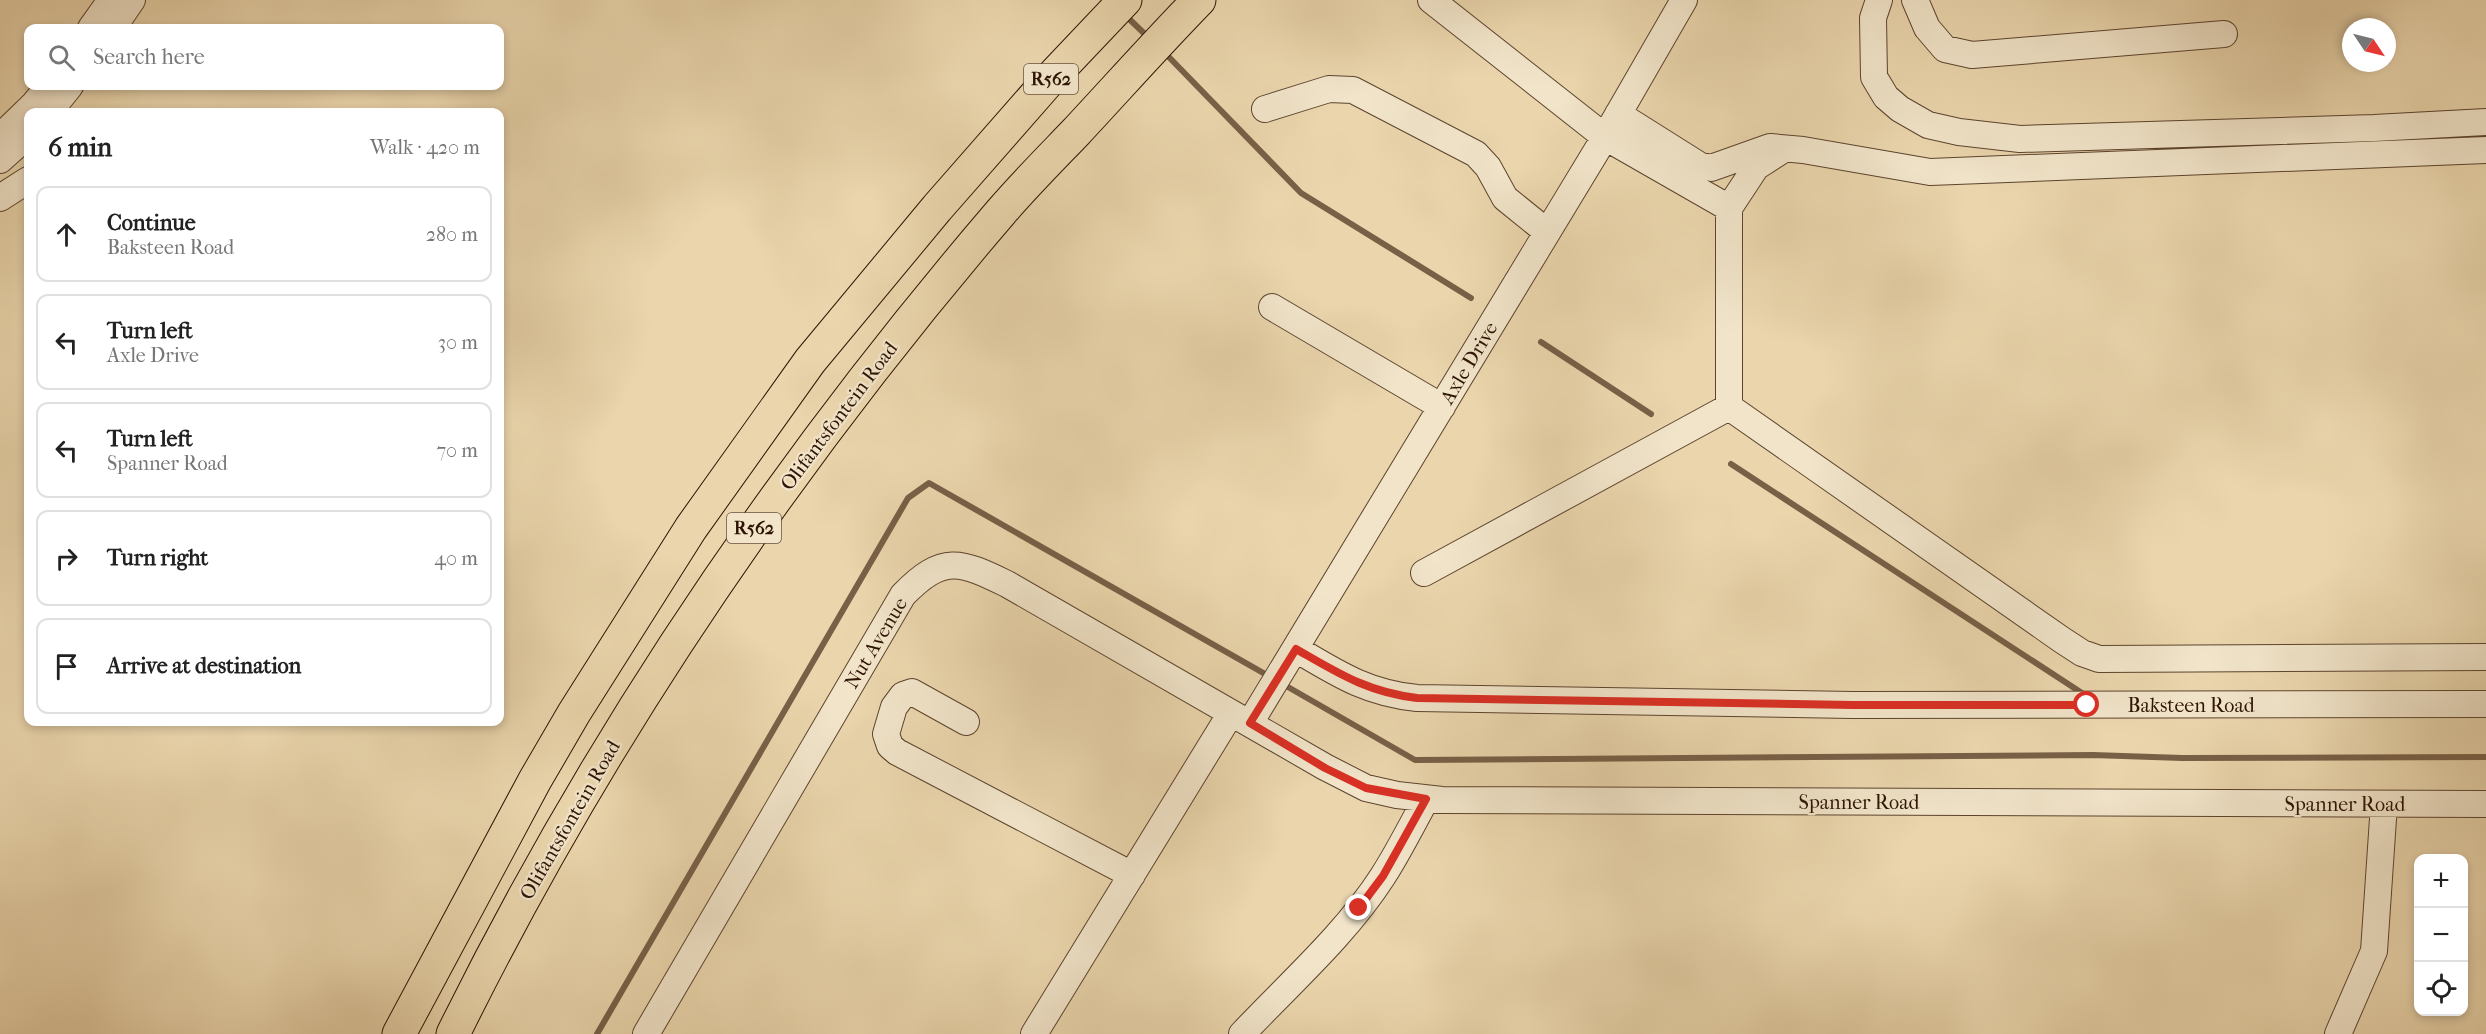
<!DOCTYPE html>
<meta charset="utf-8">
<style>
body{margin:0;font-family:"IM FELL French Canon",serif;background:#f6f6f6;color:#222}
.controls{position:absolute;right:18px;bottom:18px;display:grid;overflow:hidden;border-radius:12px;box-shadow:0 3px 9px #0003}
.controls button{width:54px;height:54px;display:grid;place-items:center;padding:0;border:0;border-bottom:2px solid #e0e0e0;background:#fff;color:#222;font:30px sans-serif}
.compass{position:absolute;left:2342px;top:18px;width:54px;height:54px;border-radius:50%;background:#fff;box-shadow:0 3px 9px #0003;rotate:125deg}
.stop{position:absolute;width:18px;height:18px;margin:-14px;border:4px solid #d93025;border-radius:50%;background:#fff}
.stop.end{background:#d93025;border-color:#fff;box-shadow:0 2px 6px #0008}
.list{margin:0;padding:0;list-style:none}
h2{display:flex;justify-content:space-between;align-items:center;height:78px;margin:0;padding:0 24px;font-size:26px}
h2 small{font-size:20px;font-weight:400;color:#767676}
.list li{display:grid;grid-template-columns:39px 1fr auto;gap:18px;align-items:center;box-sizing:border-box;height:96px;margin:0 12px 12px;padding:0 12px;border:2px solid #e0e0e0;border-radius:12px}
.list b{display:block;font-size:22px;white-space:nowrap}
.list p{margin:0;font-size:20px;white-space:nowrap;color:#767676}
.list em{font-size:20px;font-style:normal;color:#767676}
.icon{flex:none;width:33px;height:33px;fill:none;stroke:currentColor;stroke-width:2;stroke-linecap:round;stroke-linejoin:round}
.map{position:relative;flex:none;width:2486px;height:1034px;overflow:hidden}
.search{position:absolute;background:#fff;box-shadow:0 3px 9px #0003;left:24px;top:24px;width:480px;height:66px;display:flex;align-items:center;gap:15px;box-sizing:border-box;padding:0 21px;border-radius:12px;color:#767676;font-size:22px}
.panel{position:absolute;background:#fff;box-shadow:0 3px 9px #0003;left:24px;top:108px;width:480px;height:618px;border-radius:12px}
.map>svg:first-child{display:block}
</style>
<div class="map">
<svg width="2486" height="1034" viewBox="0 0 2486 1034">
<rect width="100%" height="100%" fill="#ead5ac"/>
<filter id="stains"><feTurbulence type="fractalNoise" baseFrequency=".00333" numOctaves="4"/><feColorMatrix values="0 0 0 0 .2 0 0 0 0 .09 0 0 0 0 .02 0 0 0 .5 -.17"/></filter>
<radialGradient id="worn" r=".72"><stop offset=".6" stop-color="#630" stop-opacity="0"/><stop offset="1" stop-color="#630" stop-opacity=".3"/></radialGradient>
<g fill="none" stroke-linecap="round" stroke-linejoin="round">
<path stroke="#786047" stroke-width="6" d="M1125,15L1150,39
M1164,52L1301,193L1471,298
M1541,342L1651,414
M1731,464L2085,695
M1281,683L1415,760L2093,755L2182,758L2486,757
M597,1034L908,498L929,483L1272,678"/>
<g stroke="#5c442e" stroke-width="28">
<path id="minor" d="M1431,0L1605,137L1729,208
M1879,0L1873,18L1874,77L1886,97L1900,109L1928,125L1959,132L2020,139L2374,128L2486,122
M1915,0L1927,28L1945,49L1972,55L2224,34
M91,28L111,0
M113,28L132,0
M1265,109L1329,89L1353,90L1476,154L1488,167L1505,198L1547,232
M49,112L70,86
M1618,114L1699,165L1711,168L1770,147L1803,150L1930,172L2486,150
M0,137L34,104L49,86
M1784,149L1756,167L1729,208V407L2062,640L2082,653L2099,659L2486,657
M0,160L28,135
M0,198L28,180
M1272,307L1442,407
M1424,573L1729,407
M1296,649C1338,674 1367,693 1417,698L1853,705L2486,704
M966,722L912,692L903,695L894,707L886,734L890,746L897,752L1132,875
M1250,723L1605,137L1684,0
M646,1034L903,595C943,554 960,561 1007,584L1325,767L1366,788L1397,795L1442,800L2486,804
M1034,1034L1231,713
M1242,1034C1290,983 1345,935 1383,876C1399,851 1412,825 1426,799
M2338,1034L2374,951L2384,804"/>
</g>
<g stroke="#2d1304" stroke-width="35">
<path id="major" d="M399,1034L535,780L574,713L691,528L810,361L937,208L1051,78L1125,0
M453,1034C600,736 785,464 1001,212C1025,184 1051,158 1076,132C1117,88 1157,43 1199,0"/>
</g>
<use href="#minor" stroke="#f1e4c9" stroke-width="26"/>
<use href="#major" stroke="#ead5ac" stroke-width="33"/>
</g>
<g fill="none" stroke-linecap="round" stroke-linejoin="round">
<path stroke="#d93025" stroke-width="8" d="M1359,908L1383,876L1426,799L1366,788L1325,768L1250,723L1296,649C1338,673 1367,692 1417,698L1853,705H2087"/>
</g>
<g text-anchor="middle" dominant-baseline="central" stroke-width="4.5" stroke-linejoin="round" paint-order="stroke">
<g fill="#f1e4c9" stroke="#68523f" stroke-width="1.5">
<rect x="1024" y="64" width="54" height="30" rx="4.5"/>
<rect x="727" y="513" width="54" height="30" rx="4.5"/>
</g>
<g font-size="18" font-weight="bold" fill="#2d1304">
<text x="1051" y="79">R562</text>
<text x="754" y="528">R562</text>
</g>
<g font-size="20" fill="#2d1304" stroke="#f1e4c9">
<text transform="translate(1469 363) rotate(-59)">Axle Drive</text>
<text transform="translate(839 416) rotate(-53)">Olifantsfontein Road</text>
<text transform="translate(876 643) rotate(-59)">Nut Avenue</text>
<text x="2191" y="705">Baksteen Road</text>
<text x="1859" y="802">Spanner Road</text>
<text x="2345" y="804">Spanner Road</text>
<text transform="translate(570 820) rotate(-60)">Olifantsfontein Road</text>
</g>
</g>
<rect width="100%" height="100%" filter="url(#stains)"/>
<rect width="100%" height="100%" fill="url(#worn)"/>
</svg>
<div class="controls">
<button>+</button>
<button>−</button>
<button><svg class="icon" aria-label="locate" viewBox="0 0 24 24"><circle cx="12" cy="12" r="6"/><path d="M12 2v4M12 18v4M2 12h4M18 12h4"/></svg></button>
</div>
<svg class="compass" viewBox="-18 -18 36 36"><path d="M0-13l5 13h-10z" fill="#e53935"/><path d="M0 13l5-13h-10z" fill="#767676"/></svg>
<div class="stop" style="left:2087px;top:705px"></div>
<div class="stop end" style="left:1359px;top:908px"></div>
<div class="search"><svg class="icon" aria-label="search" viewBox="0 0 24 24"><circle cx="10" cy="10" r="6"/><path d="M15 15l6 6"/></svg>Search here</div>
<section class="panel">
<h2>6 min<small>Walk · 420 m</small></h2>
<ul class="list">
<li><svg class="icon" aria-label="ahead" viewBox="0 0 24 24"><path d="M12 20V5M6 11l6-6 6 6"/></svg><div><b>Continue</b><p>Baksteen Road</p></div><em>280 m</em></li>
<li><svg class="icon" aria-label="left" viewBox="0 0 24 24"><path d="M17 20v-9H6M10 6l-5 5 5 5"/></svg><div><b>Turn left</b><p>Axle Drive</p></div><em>30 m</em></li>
<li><svg class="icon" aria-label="left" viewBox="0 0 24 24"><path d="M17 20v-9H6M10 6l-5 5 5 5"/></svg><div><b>Turn left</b><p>Spanner Road</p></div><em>70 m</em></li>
<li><svg class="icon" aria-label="right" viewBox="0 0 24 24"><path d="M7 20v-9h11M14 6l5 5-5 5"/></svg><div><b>Turn right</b></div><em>40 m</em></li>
<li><svg class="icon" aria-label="arrive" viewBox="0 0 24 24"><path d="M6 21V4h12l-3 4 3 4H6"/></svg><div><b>Arrive at destination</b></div></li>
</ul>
</section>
</div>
